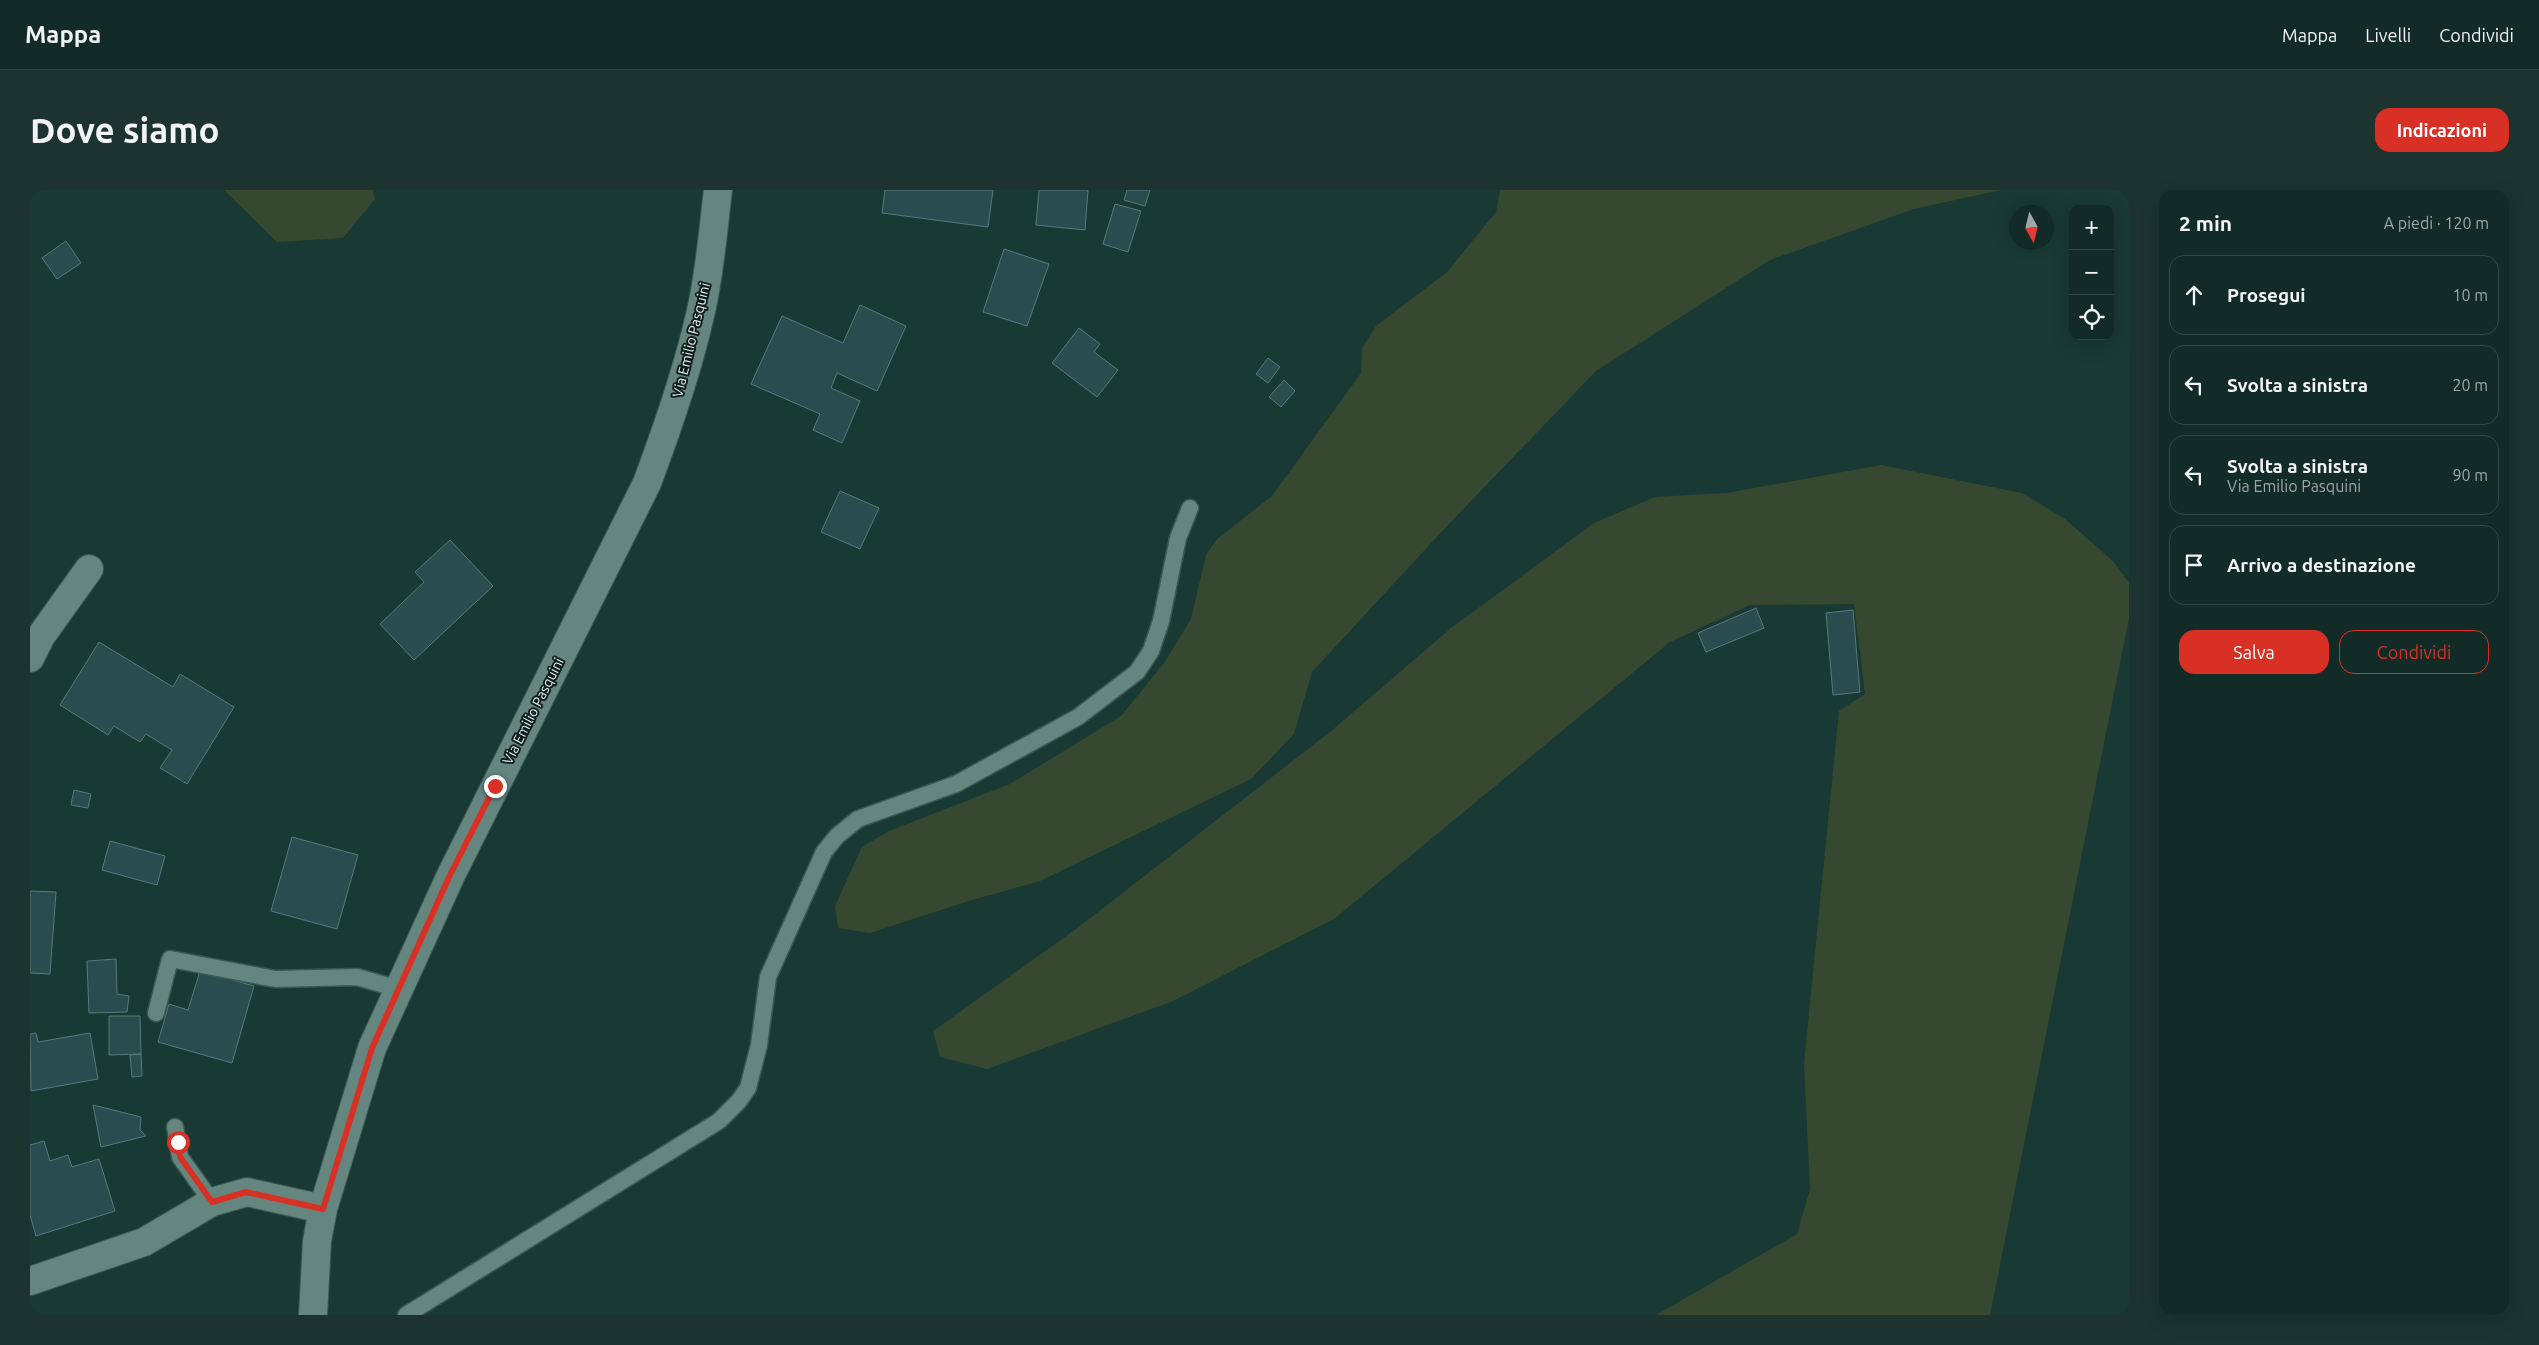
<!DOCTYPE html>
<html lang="it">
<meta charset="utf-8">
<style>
body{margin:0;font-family:Ubuntu,sans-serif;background:#1c332f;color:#f1f3f6}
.controls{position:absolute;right:15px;top:15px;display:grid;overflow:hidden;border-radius:10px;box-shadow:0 5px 20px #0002}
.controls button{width:45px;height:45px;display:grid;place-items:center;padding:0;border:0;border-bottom:1px solid #324744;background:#132b27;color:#f1f3f6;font:25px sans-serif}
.compass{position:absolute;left:1979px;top:15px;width:45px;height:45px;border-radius:50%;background:#132b27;box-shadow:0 5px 20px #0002;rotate:172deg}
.stop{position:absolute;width:15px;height:15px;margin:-11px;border:4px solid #d93025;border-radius:50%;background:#fff}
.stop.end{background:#d93025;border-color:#fff;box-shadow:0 1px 5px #0008}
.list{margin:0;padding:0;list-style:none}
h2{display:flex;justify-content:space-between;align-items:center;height:65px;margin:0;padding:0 20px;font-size:21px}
h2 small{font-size:16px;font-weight:400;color:#9da7a7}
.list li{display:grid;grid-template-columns:32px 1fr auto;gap:15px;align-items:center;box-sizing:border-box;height:80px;margin:0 10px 10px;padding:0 10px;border:1px solid #324744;border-radius:15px}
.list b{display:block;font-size:19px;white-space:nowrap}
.list p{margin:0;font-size:16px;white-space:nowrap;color:#9da7a7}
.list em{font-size:16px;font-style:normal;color:#9da7a7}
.actions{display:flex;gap:10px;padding:15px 20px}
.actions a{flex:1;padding:11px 0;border:1px solid #d93025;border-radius:15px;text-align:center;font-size:18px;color:#d93025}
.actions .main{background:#d93025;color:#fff}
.icon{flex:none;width:28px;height:28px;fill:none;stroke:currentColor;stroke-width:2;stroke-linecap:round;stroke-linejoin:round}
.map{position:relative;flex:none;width:2099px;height:1125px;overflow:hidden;border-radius:15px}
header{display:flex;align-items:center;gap:30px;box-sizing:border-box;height:70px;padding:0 25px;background:#132b27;border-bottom:1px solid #324744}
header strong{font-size:24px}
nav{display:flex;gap:28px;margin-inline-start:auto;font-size:18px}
.intro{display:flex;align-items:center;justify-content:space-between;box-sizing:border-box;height:120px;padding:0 30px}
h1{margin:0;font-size:35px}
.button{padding:12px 22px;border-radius:15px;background:#d93025;color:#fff;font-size:18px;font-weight:700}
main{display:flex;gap:30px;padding:0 30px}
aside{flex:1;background:#132b27;border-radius:15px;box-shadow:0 5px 20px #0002}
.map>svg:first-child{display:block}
</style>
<header>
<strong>Mappa</strong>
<nav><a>Mappa</a><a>Livelli</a><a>Condividi</a></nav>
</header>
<div class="intro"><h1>Dove siamo</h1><a class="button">Indicazioni</a></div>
<main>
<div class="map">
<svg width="2099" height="1125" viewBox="0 0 2099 1125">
<rect width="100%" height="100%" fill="#193934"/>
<path fill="#364830" d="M194,0H343L345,9L313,48L247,52Z
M1470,0H1971L1884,19L1740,70L1566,181L1417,336L1282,482L1264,544L1221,589L1010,691L942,710L840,743L808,738L805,716L832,657L859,641L980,594L1091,526L1134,473L1161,429L1176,365L1187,349L1242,306L1331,183L1332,158L1346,136L1417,82L1466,22Z
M1851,275L1992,303L2035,329L2084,372L2099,393V428L1960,1125H1626L1767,1044L1780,999L1774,873L1809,521L1835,504L1824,414L1720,415L1640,452L1304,729L1143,811L957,879L910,867L903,841L1046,739L1300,542L1421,438L1564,333L1625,307L1697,303Z"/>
<path fill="#2a4c4f" stroke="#577a7d" d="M855,0H963L958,37L852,23Z
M1009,0H1058L1055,40L1006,35Z
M1097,0H1120L1115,16L1094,10Z
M1085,14L1111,21L1098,62L1073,54Z
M36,51L51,73L27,89L12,68Z
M974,59L1019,74L997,136L953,122Z
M830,115L876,136L847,201L807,183L801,198L830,211L812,253L783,240L790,224L721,194L752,126L813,153Z
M1049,138L1070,154L1064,162L1088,180L1067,207L1022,173Z
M1238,168L1250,177L1238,193L1226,184Z
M1254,190L1265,201L1251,217L1239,207Z
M810,301L849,318L830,359L791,342Z
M420,350L463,396L384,470L350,434L394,392L385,382Z
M1726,418L1734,438L1676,462L1668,443Z
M1823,420L1830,502L1803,505L1796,423Z
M69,452L143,497L150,484L204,517L157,594L130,578L142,560L116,544L110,552L84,536L78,545L30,515Z
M44,600L61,604L58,618L41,615Z
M262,647L328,665L307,739L241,721Z
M80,651L135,666L127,695L72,680Z
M0,701L26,702L20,784L0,783Z
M86,769L87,804L99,806L97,822L59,823L57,771Z
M170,781L224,796L202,873L128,852L139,814L158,820Z
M79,826H110L111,864L79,865Z
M6,843L8,852L60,843L68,889L1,901L0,844Z
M111,864L112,886L102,887L100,865Z
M63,915L111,927L110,940L116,946L71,957Z
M14,951L20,971L38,965L42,977L69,969L85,1021L6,1046L0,1025V955Z"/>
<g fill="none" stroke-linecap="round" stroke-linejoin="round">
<g stroke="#3b5753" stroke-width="19">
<path id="lane" d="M126,823L140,769L245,789L327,787L369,799
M145,937L150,967L182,1012
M376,1125L689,931L709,911L718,898L729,855L738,787L794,662L807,646L828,629L926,594L1048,527L1107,482L1121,461L1131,431L1148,348L1160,318"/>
</g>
<g stroke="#3b5753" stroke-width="30">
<path id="street" d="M0,468L11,446L59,379
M0,1091L114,1052L182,1012L217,1002L293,1019
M283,1125L287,1051L293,1019L342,858L421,685L617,293C638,237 658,180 671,121C680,82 683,41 688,0"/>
</g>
<use href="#lane" stroke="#64867f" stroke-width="16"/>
<use href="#street" stroke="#64867f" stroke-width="28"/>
</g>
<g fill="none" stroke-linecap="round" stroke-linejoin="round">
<path stroke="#d93025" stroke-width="6" d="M148,952L150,967L182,1012L216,1002L293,1019L342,858L420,685L465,596"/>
</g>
<g text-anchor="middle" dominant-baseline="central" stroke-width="4" stroke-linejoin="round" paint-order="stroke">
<g font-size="14" fill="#e3f5f2" stroke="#101d1b">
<text transform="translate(661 150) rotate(-76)">Via Emilio Pasquini</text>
<text transform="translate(503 521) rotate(-63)">Via Emilio Pasquini</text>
</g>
</g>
</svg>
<div class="controls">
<button>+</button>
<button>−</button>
<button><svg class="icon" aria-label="locate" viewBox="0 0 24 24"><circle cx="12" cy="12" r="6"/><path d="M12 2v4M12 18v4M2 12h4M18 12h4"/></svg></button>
</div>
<svg class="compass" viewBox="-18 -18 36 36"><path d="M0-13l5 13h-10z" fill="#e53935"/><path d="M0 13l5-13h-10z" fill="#9da7a7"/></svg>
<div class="stop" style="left:148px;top:952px"></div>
<div class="stop end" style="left:465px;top:596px"></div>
</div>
<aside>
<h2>2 min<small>A piedi · 120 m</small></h2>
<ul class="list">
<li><svg class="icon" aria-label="ahead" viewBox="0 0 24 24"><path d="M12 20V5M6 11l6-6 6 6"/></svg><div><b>Prosegui</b></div><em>10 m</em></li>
<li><svg class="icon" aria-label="left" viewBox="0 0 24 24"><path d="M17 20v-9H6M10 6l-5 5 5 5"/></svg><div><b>Svolta a sinistra</b></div><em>20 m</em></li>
<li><svg class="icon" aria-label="left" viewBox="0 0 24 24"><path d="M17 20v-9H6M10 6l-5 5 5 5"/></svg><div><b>Svolta a sinistra</b><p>Via Emilio Pasquini</p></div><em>90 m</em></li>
<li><svg class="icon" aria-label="arrive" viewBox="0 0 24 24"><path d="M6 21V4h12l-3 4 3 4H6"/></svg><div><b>Arrivo a destinazione</b></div></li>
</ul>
<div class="actions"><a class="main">Salva</a><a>Condividi</a></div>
</aside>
</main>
